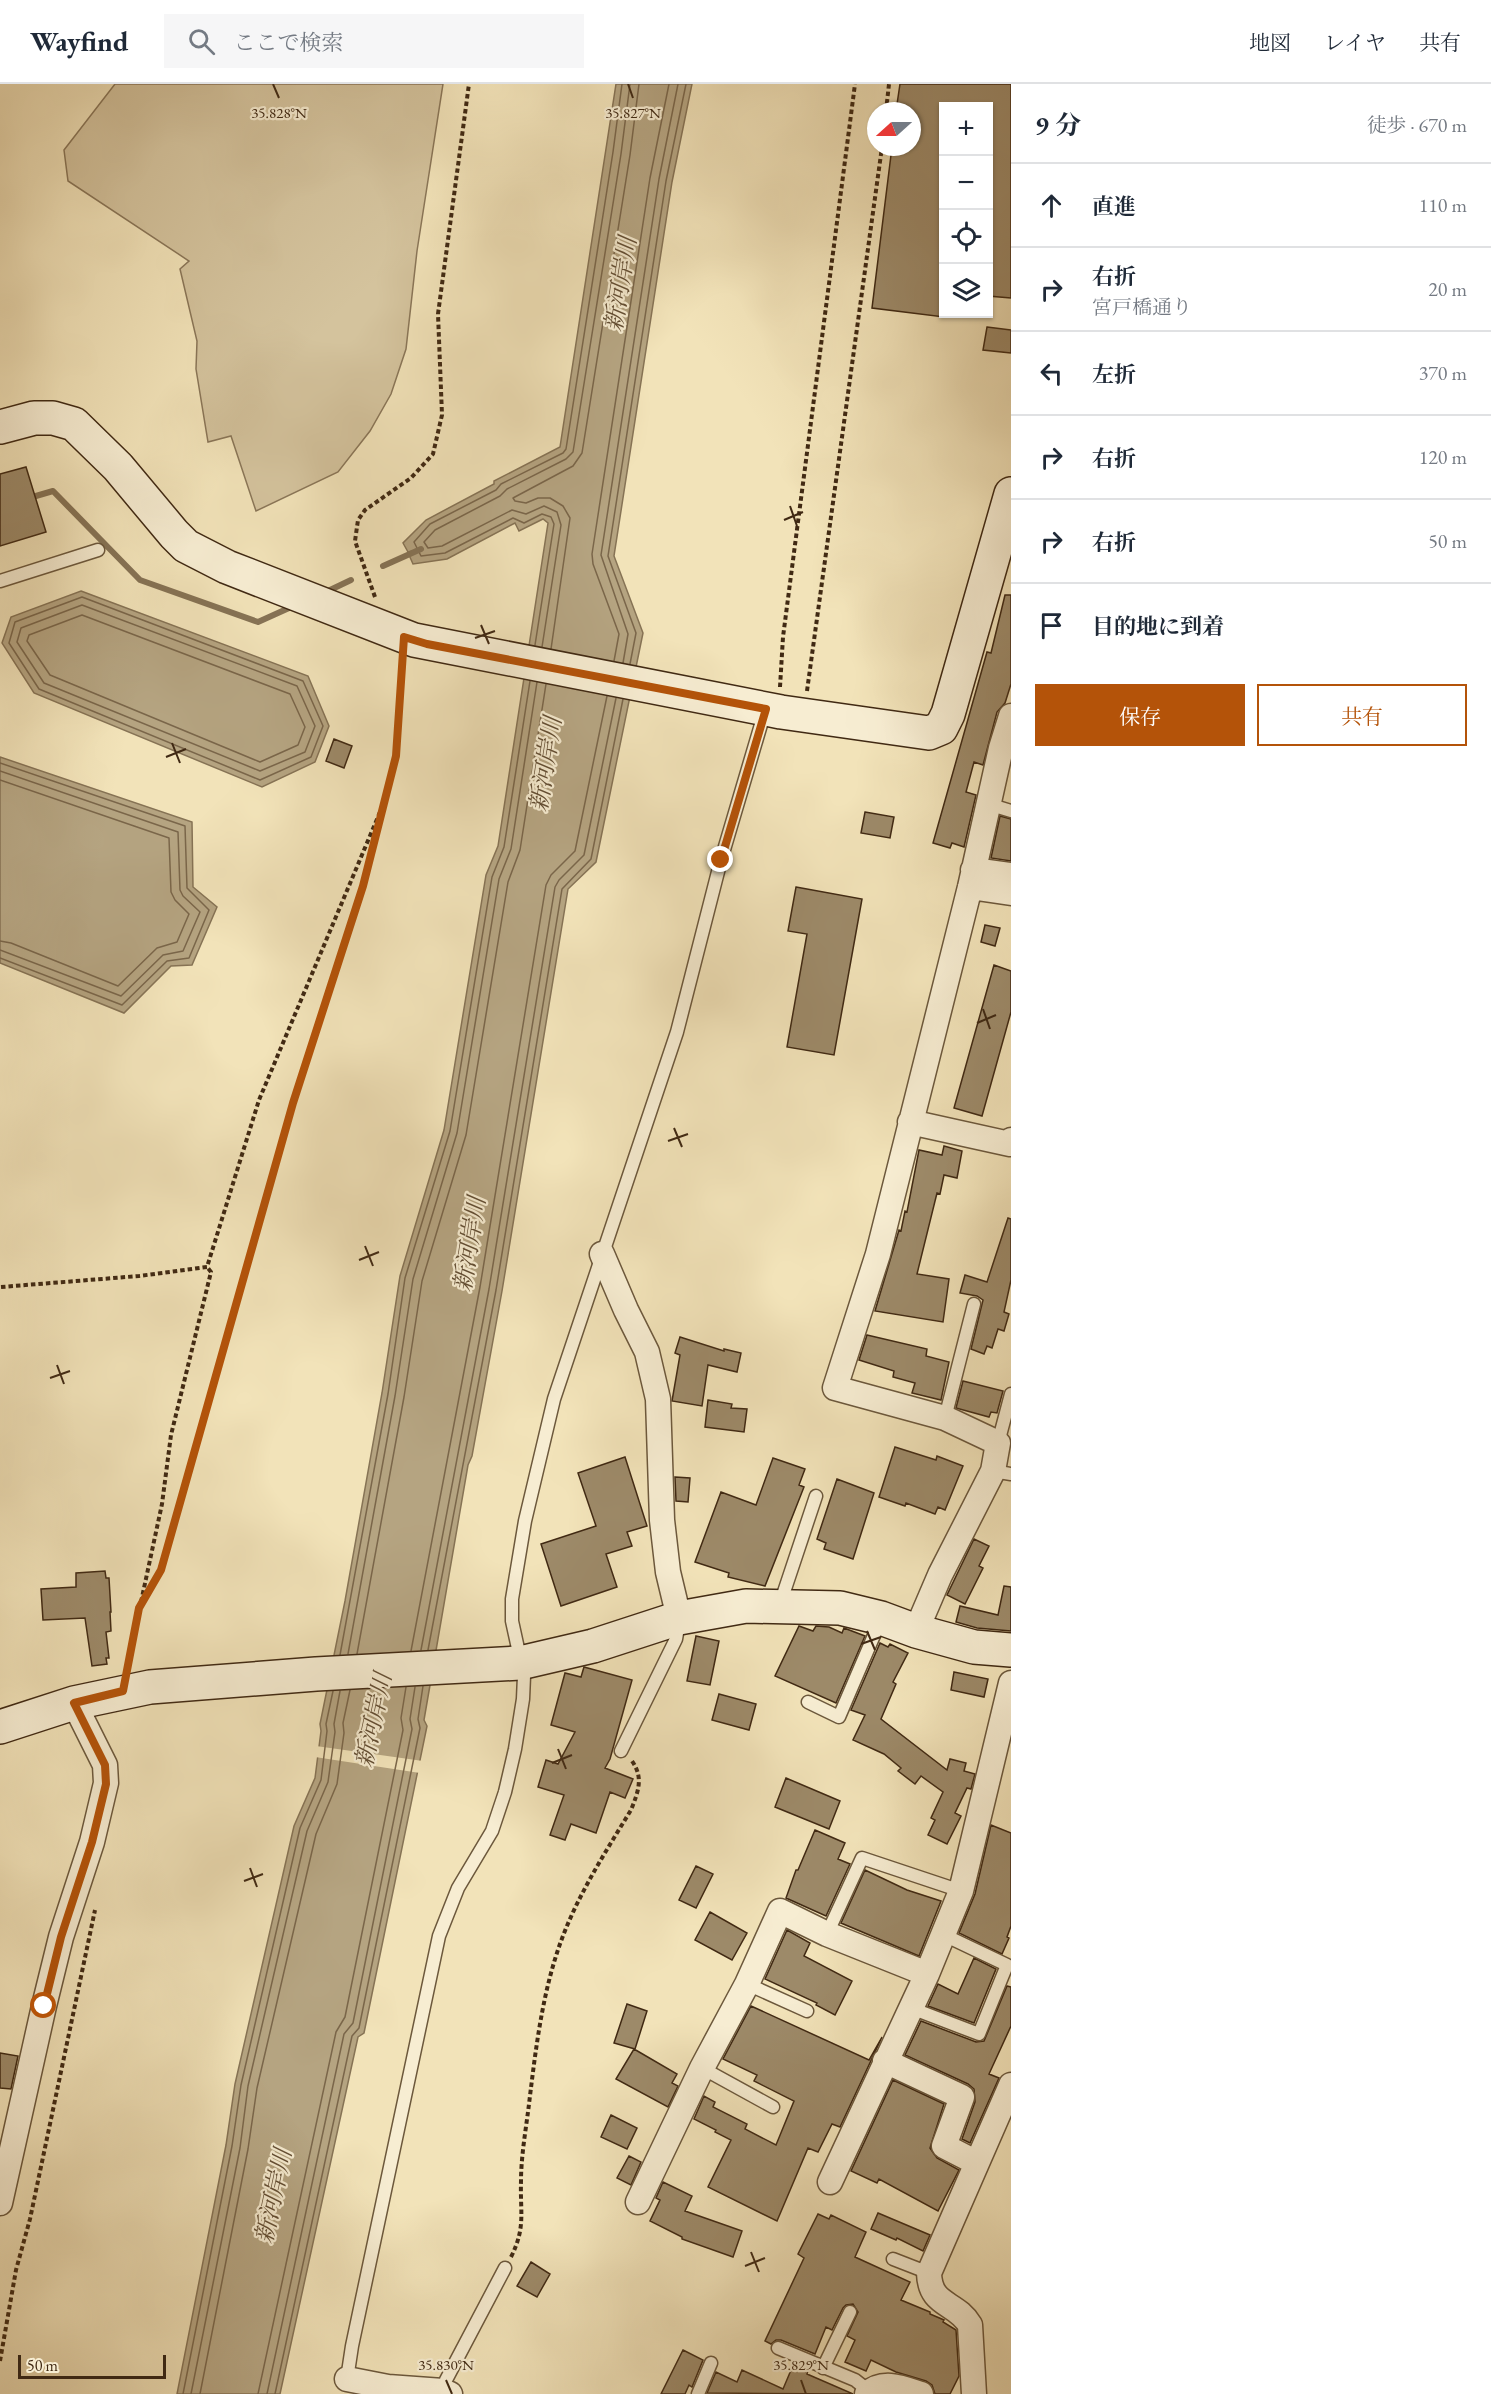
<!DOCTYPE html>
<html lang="ja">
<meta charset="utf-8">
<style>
body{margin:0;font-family:"EB Garamond","Noto Serif JP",serif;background:#f6f6f7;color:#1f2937}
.controls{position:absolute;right:18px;top:18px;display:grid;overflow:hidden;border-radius:0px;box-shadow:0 2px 4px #0004}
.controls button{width:54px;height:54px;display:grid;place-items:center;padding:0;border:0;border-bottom:2px solid #e0e1e3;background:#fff;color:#1f2937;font:30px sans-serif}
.compass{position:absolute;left:867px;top:18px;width:54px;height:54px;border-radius:50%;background:#fff;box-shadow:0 2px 4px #0004;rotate:249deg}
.scale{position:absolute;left:18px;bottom:15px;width:148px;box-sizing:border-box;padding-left:6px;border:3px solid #402913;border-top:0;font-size:16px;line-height:21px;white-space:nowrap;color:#402913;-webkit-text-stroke:4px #f7edd2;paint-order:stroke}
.stop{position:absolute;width:18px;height:18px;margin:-14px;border:4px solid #b45309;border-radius:50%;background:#fff}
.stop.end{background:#b45309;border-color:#fff;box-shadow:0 2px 6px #0008}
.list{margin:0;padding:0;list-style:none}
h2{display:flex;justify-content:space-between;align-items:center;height:78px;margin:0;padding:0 24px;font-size:26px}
h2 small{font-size:20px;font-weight:400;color:#747a83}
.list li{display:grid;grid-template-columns:39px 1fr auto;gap:18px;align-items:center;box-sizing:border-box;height:84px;padding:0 24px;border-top:2px solid #e0e1e3}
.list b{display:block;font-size:22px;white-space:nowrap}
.list p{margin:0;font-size:20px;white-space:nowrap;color:#747a83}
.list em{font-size:20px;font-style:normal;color:#747a83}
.actions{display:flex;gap:12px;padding:18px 24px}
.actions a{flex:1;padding:14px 0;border:2px solid #b45309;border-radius:0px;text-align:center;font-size:21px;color:#b45309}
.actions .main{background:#b45309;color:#fff}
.icon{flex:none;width:33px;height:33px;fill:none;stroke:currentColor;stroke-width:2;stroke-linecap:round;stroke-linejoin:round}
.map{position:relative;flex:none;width:1011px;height:2310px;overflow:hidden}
header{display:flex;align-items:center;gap:36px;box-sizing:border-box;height:84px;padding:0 30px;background:#fff;border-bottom:2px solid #e0e1e3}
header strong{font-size:28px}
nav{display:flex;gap:33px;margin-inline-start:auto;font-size:21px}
.search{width:420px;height:54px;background:#f6f6f7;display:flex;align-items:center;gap:15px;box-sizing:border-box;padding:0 21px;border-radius:0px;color:#747a83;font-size:22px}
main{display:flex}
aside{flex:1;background:#fff}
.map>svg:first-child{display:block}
</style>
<header>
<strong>Wayfind</strong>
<div class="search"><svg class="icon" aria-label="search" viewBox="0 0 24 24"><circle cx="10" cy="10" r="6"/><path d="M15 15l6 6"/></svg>ここで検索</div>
<nav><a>地図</a><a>レイヤ</a><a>共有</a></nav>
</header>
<main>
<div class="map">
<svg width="1011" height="2310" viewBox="0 0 1011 2310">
<rect width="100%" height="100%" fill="#f2e3b9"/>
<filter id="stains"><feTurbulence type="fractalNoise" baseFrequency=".00333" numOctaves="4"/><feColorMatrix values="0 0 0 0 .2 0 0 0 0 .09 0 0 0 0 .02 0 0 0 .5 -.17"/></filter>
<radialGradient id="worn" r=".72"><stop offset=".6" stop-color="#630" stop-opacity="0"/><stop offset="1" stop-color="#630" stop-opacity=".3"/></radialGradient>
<path fill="#d4c39d" stroke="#8a7658" stroke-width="1.5" d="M115,0H443L417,167L406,265L391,310L370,347L338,388L256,427L231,352L208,358L196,285L197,257L180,185L189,177L68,97L64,66Z"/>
<path fill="#b5a481" stroke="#867355" stroke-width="1.5" d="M616,0H692L672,98L614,472L643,549L596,778L568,805L502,1207L472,1372L468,1381L424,1636L427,1642L364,1949L358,1953L280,2310H177L226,2061L235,2000L294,1742L315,1694L321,1647L320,1640L345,1517L382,1309L400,1192L444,1046L486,791L498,762L548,439L543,435L519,447L515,439L447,475L413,480L409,471L413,467L408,468L403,459L426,436L494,400V397L560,363Z
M81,507L308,592L329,642L315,678L262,703L34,609L2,559L11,533Z
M0,673L192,738L193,803L217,823L192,881L171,882L124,929L0,879Z"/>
<path fill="#f2e3b9" d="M316,1662L423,1677L420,1689L315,1673Z"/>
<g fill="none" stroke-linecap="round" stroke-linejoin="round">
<path stroke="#7a664a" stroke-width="1.5" d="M82,513L303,597L323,642L311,673L260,696L39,605L9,559L15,538Z
M82,521L297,602L315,642L305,668L260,687L44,599L17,558L21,544Z
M82,531L290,610L305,643L298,661L260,678L50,591L27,557L29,551Z
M535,561L554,440L551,433L542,430L524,439L513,434L445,469L421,472L414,458L430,440L496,406L501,400L563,369L566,365L613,68L622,0
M542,563L561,441L557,428L544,422L526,430L512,426L442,462L428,464L424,458L435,446L500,412L507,405L566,375L573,368L621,70L630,0
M551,565L570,434L563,422L550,414H538L526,419L515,417L513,414L573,382L582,369L630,71L639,0
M614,577L619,550L593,480L592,470L650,94L669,0
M623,579L628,550L601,471L659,95L678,0
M630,580L636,549L608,472L666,97L686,0
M0,679L185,742L187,804L209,826L189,874L167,877L122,921L0,874
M0,687L178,748L180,806L183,812L200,828L183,867L163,871L121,912L0,866
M0,696L169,754L171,808L175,816L189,830L177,858L157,864L118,902L11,859L0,857
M421,1566L489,1205L555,803L559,796L584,771L616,614
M428,1566L496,1206L562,805L591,775L623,615
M411,1567L480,1203L546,801L551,791L575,767L607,612
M348,1570L395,1312L413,1195L457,1049L499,795L511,765L537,598
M357,1570L404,1313L422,1197L466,1051L508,798L520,766L546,600
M340,1571L388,1310L405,1194L450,1047L492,793L504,763L530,597
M183,2310L232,2062L241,2001L300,1744L321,1696L327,1647L326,1640L333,1607
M191,2310L240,2064L248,2002L307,1747L328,1698L335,1648L334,1640L340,1607
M200,2310L248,2065L257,2004L316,1750L337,1700L344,1649L343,1639L350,1606
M258,2310L336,1948L345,1933L403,1646L401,1634L406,1603
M267,2310L344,1950L353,1939L412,1645L410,1635L415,1603
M275,2310L352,1952L359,1944L420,1644L418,1635L423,1602"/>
<path stroke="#867355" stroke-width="6" d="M29,414L53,407L140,496L258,538L289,524
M383,482L421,465
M330,506L351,496"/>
</g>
<path fill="#9d8a69" stroke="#402913" stroke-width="1.5" d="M900,0H1011V214L988,212V22H944V233L872,224L892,63H912V27H896Z
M987,243L1011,246V269L983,266Z
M26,383L46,448L0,462V390Z
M1005,511H1011V600L1005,619L997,628L983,681L974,678L966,708L976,711L964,763L952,759L950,764L933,759L987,568L991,569Z
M334,655L352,662L344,684L326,677Z
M865,728L894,733L890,754L861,749Z
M1000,732L1011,735V777L991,774Z
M796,803L862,815L834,971L787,963L807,850L788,847Z
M985,841L1000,844L995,862L981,858Z
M994,881L1011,887V928L982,1032L954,1024Z
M944,1062L962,1067L957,1094L944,1091L940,1110L937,1109L917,1190L949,1195L943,1238L875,1227L899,1146L901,1147L905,1127L907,1128L919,1066L942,1071Z
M1008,1134L1011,1135V1196L1004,1228L1009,1230L1004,1247L998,1245L992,1264L987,1262L984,1270L971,1265L983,1216L977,1212L960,1209L965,1191L987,1198Z
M867,1251L927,1265L926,1272L949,1278L941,1316L912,1309L915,1299L893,1293L894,1287L859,1276Z
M680,1253L724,1267V1265L741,1269L737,1288L708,1281L702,1322L672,1317L680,1271L675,1269Z
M963,1297L1003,1307L997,1329L991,1328L989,1333L956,1324Z
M708,1316L732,1320L731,1324L747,1325L744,1348L705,1343Z
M895,1363L936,1376L937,1372L963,1382L945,1426L938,1423L935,1430L906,1419L905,1422L879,1413Z
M625,1373L647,1442L627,1448L632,1462L606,1470L617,1503L561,1522L541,1460L596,1442L578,1389Z
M773,1374L805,1385L799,1401L804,1403L765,1502L728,1493L729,1489L695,1478L721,1408L756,1421Z
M675,1393L690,1394L688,1418L676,1417Z
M837,1395L874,1409L853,1475L824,1465L826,1459L817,1455Z
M974,1455L989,1462L979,1482L983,1484L965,1520L947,1511Z
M105,1487L106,1494H109L111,1528H110L111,1547L106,1548L109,1574H106L107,1580L92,1582L85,1534L43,1536L41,1505L76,1503V1489Z
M1004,1502L1011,1503V1547L977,1544L956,1538L960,1522L998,1531Z
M799,1542L813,1547L816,1542L829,1543L842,1549L844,1544L865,1552L836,1619L775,1592Z
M696,1552L719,1557L710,1601L687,1597Z
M880,1559L888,1563L890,1560L908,1569L893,1598L896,1600L881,1635L947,1686L950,1675L966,1679L964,1687L975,1690L971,1705L967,1704L955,1729L961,1732L947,1760L928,1751L935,1736L931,1734L943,1708L921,1692L915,1700L898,1687L901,1684L884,1670L853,1656L865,1631L851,1626Z
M584,1583L632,1596L610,1675L605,1684L633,1695L625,1714L610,1708L596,1749L571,1740L565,1756L550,1751L564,1711L538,1703L546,1676L558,1680L575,1648L551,1641L565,1589L581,1593Z
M954,1588L988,1595L984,1613L951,1606Z
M719,1610L756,1620L749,1646L712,1636Z
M786,1694L840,1717L829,1745L775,1723Z
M991,1741L1011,1749V1842L1007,1853L1009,1854L1002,1870L959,1849L975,1810Z
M815,1746L845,1759L838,1775L850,1780L826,1832L786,1814L796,1786H798Z
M696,1782L713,1790L696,1824L679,1816Z
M865,1786L907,1806L941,1817L919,1872L841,1839Z
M710,1828L747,1849L732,1876L695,1856Z
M787,1846L810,1859L804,1872L852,1897L835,1931L816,1921L817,1919L765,1895Z
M974,1874L996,1885L974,1939L928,1922L938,1900L958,1910Z
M1007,1902L1011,1903V1942L989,1990L999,1994L970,2059L962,2055L975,2018L974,2005L968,2000L905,1971L921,1937L976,1958L984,1957Z
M627,1920L647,1927L635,1965L614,1959Z
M751,1922L869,1976L882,1953L840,2043L832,2040L818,2068L808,2064L777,2137L708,2103L731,2056L715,2048L716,2046L694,2035L704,2012L715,2018L713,2023L747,2040L745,2045L776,2061L794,2017L754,1997L757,1991L723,1975Z
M634,1965L677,1990L672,1999L678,2002L668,2023L616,1995Z
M0,1969L18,1972L11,2005L0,2004Z
M893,1996L944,2020L930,2064L937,2074L959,2086L938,2127L879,2095L877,2099L851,2087Z
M611,2031L637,2044L627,2065L601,2053Z
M629,2072L641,2078L631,2101L617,2094Z
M663,2098L692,2112L685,2127L742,2147L733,2173L682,2155V2153L650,2137L660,2116L656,2114Z
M878,2129L930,2151L923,2167L897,2154L896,2156L871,2145Z
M818,2130L829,2135L831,2131L866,2148L855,2173L910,2198L901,2216L930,2228V2230L944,2236L943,2238L956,2246L959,2292L950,2310H935L932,2301L926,2297L896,2288L871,2276L866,2287L845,2278L855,2256L847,2252L858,2228L853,2220L846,2221L843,2224L832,2246L826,2243L815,2270L781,2256H776L771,2260L765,2257L804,2174L798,2170Z
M531,2178L550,2190L537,2213L517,2202Z
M683,2266L703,2276L692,2303L689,2301L685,2310H661Z
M794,2279L808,2286L807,2290L853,2310L707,2309L716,2288L737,2298L742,2286L783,2305Z"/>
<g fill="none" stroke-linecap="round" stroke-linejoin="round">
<g stroke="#6c583c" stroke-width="15">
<path id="lane" d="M0,497L98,466
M988,720L1011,727
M945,1334L974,1220
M998,1359L1011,1310
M993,1387L1011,1390
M780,1520L816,1412
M808,1618L839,1633L881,1535
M621,1667L676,1555L679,1538
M827,1850L862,1774L961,1807
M747,1900L807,1927
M911,1924L979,1950L1007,1881L944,1851
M702,1984L773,2023
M893,2175L929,2189
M778,2264L855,2296L869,2307
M823,2284L850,2228
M347,2295L352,2262L439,1852L458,1804L492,1747L505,1708L515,1665L523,1615L524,1592L512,1537V1515L525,1437L554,1315L677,948L721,776L765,627
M443,2307L446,2296L505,2184
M698,2310L711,2279"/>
</g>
<g stroke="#6c583c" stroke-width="27">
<path id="street" d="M973,786L1011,791
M970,803L1011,809
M910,1038L1010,1060L1011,1056
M602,1170L626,1226L647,1268L658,1315L662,1436L668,1488L679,1534
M916,1547L940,1491L993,1387L998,1359L945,1334L835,1304L878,1170L970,803L1001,664L1011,632
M885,1977L962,2013L944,2062L977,2079
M830,2098L927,1890
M638,2118L702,1984L747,1900L780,1827L827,1850L927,1890L961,1807L1011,1599
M0,2119L44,1922L61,1853L92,1758L106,1699L105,1681L74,1619
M347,2295L388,2303L443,2307L450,2310
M867,2310C883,2295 903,2304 921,2310
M974,2310L970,2241C956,2217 930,2223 929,2189L1011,2001"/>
</g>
<g stroke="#402913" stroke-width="36">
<path id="secondary" d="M0,343L34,334H53L74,340L118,383L174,450L186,462L227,483L414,556L781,628L929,649L941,644L948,630L1011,410
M0,1643L74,1619L150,1603L316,1590L520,1579L593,1562L679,1534L746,1522L840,1524L881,1534L916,1547L974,1563L1011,1566"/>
</g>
<path stroke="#402913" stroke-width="4" stroke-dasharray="4.5 3" stroke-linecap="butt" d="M886,27L889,0
M375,513L355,457L358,436L365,426L411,394L433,370L442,331L438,230L469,0
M780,603L783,553L855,0
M807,607L882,63
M1,1203L139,1192L207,1183L259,1016L380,728
M141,1518L162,1420L171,1351L211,1188L207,1183
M128,1582L139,1524L161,1486L293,1019L363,802L396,672L403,577
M511,2173C526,2143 520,2129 521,2097C521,2072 526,2045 529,2020C535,1971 541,1919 556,1872C572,1820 603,1772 631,1726C638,1708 644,1694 632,1677
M0,2277L16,2186L30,2135L95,1826"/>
<use href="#lane" stroke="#f7edd2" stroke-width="12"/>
<use href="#street" stroke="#f7edd2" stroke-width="24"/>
<use href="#secondary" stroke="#f7edd2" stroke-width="33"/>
</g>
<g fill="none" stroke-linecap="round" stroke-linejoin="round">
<path stroke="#b45309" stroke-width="8" d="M44,1922L61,1853L92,1758L106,1700L105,1681L74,1619L123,1607L139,1524L161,1486L293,1019L363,802L396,672L404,553L427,560L766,625L721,776"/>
</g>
<path fill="none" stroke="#402913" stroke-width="2" d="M273,0L279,14M628,0L633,14M790,422L797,442M784,436L803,428M481,541L489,560M475,554L495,547M172,659L180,679M166,673L186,665M983,925L990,945M977,939L996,931M674,1044L682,1063M668,1057L688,1050M365,1162L373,1182M359,1176L379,1168M57,1281L64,1300M50,1294L70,1287M867,1547L875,1566M861,1560L881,1553M558,1665L566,1685M552,1679L572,1671M250,1784L257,1803M244,1797L263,1790M751,2168L759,2188M745,2182L765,2174M446,2296L452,2310M801,2296L806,2310"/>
<g text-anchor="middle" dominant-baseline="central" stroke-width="4.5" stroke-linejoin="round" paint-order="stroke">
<g font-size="24" font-style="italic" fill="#634e34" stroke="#f7edd2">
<text transform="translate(620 200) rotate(-81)">新河岸川</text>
<text transform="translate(545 680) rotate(-81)">新河岸川</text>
<text transform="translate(469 1160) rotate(-81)">新河岸川</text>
<text transform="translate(373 1636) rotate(-78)">新河岸川</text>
<text transform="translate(273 2112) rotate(-78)">新河岸川</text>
</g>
</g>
<g font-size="15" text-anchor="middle" fill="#402913" stroke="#f7edd2" stroke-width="4.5" stroke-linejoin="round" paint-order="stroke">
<text x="279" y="34">35.828°N</text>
<text x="633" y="34">35.827°N</text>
<text x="446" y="2286">35.830°N</text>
<text x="801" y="2286">35.829°N</text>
</g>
<rect width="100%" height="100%" filter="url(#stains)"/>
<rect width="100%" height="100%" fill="url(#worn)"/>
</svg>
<div class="controls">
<button>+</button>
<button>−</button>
<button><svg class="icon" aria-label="locate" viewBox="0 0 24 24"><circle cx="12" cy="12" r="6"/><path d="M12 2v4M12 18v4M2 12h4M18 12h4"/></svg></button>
<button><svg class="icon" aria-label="layers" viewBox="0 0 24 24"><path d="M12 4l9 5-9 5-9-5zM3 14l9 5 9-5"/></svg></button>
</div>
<svg class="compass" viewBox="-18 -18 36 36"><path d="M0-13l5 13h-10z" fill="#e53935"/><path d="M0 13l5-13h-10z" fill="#747a83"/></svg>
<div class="scale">50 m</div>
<div class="stop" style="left:44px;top:1922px"></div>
<div class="stop end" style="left:721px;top:776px"></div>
</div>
<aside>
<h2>9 分<small>徒歩 · 670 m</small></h2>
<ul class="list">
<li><svg class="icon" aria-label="ahead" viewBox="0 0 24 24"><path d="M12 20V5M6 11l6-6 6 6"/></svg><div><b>直進</b></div><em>110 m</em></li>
<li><svg class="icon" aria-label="right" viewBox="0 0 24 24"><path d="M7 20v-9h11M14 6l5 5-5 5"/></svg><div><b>右折</b><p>宮戸橋通り</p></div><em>20 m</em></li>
<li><svg class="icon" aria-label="left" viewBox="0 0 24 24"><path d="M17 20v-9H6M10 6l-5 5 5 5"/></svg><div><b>左折</b></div><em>370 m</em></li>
<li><svg class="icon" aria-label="right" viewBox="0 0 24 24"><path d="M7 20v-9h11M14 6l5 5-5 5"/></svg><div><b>右折</b></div><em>120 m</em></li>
<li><svg class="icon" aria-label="right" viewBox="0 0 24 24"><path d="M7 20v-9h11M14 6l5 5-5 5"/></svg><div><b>右折</b></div><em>50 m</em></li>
<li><svg class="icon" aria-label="arrive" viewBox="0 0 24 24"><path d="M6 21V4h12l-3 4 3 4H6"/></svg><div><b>目的地に到着</b></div></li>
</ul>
<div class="actions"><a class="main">保存</a><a>共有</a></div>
</aside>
</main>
